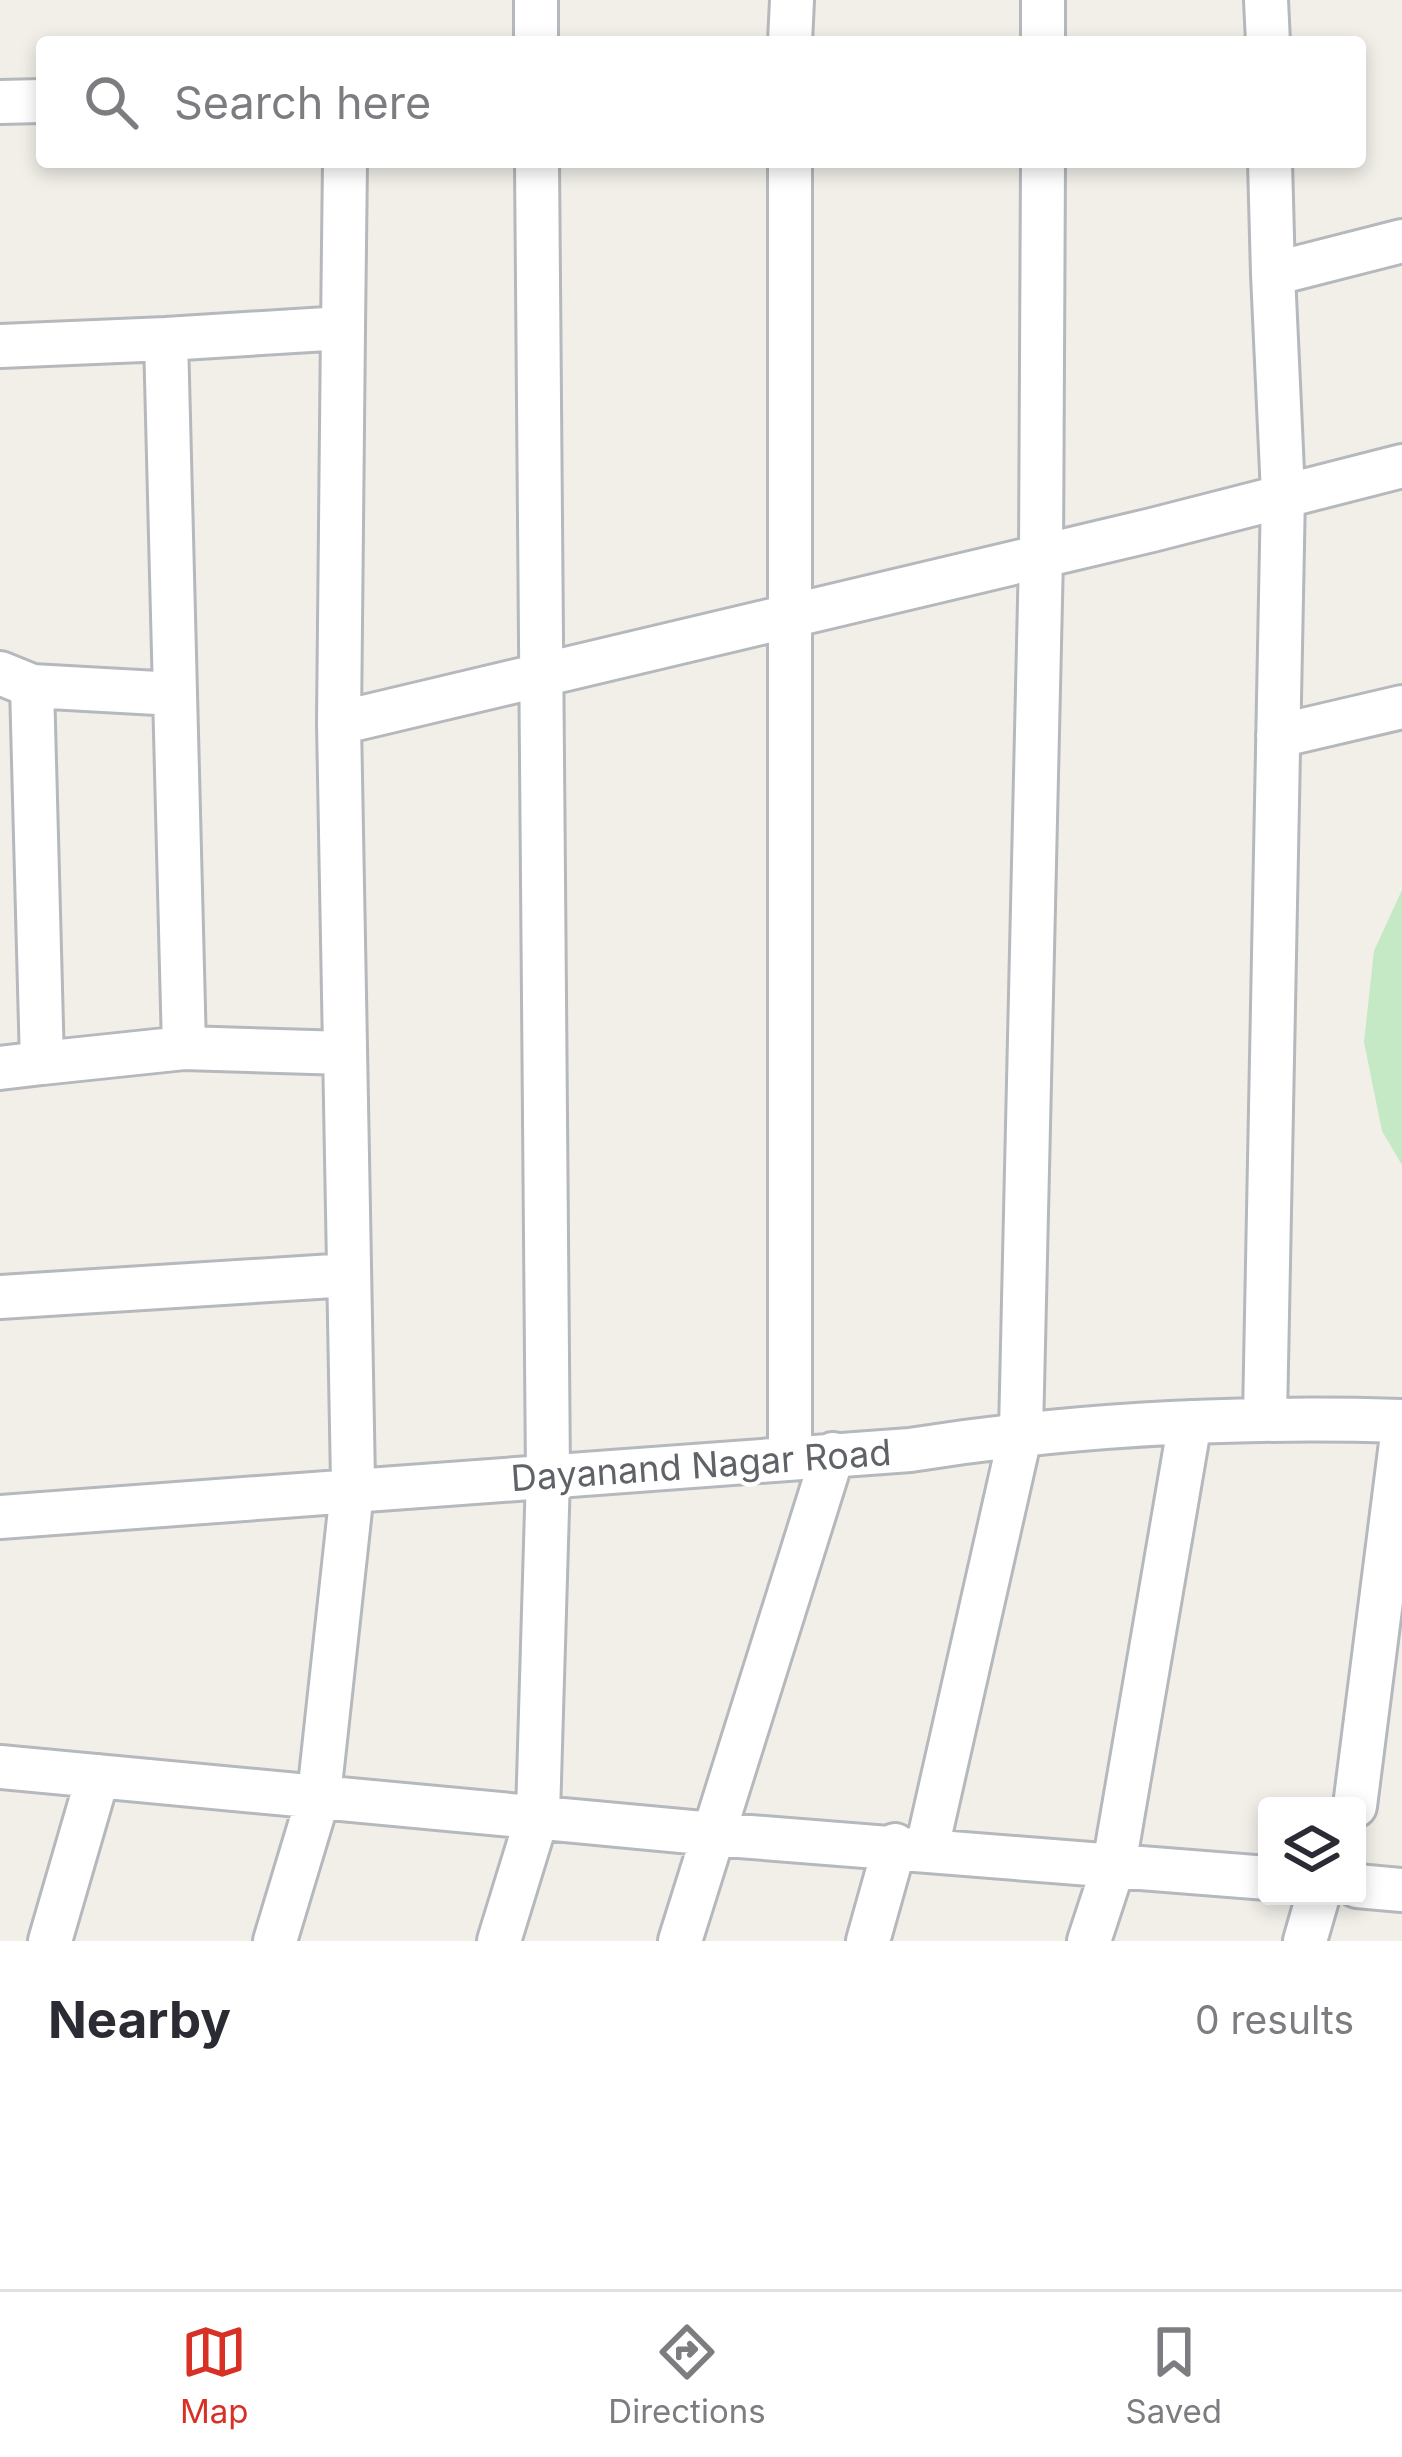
<!DOCTYPE html>
<style>
body{margin:0;font-family:Inter,sans-serif;background:#f2f2f3;color:#2b2b33}
.controls{position:absolute;right:36px;bottom:36px;display:grid;overflow:hidden;border-radius:12px;box-shadow:0 6px 18px #0003}
.controls button{width:108px;height:108px;display:grid;place-items:center;padding:0;border:0;border-bottom:3px solid #e1e1e2;background:#fff;color:#2b2b33;font:60px sans-serif}
.list{margin:0;padding:0;list-style:none}
h2{display:flex;justify-content:space-between;align-items:center;height:156px;margin:0;padding:0 48px;font-size:51px}
h2 small{font-size:39px;font-weight:400;color:#7c7c81}
.icon{flex:none;width:66px;height:66px;fill:none;stroke:currentColor;stroke-width:2;stroke-linecap:round;stroke-linejoin:round}
.map{position:relative;flex:none;width:1402px;height:1941px;overflow:hidden}
.search{position:absolute;background:#fff;box-shadow:0 6px 18px #0003;left:36px;right:36px;top:36px;height:132px;display:flex;align-items:center;gap:30px;box-sizing:border-box;padding:0 42px;border-radius:12px;color:#7c7c81;font-size:45px}
.sheet{height:348px;background:#fff}
nav{display:flex;justify-content:space-around;align-items:center;box-sizing:border-box;height:168px;border-top:3px solid #e1e1e2;background:#fff;font-size:33px;color:#7c7c81}
nav a{display:grid;justify-items:center;gap:6px}
nav .on{color:#d93025}
.map>svg:first-child{display:block}
</style>
<div class="map">
<svg width="1402" height="1941" viewBox="0 0 1402 1941">
<rect width="100%" height="100%" fill="#f1efe8"/>
<path fill="#c5e8c5" d="M1402,890V1165L1382,1131L1364,1042L1374,951Z"/>
<g fill="none" stroke-linecap="round" stroke-linejoin="round">
<g stroke="#b5b8bc" stroke-width="48">
<path id="minor" d="M536,0V42
M1266,0L1268,42
M790,42L792,0
M1043,42V0
M0,102L42,101
M1270,162L1273,274
M343,328L345,162
M0,346L166,339
M0,673L32,686L175,694
M32,686L42,1063L184,1048
M339,723L343,328L166,339L184,1048L345,1053
M1278,736L1402,707
M0,1068L42,1063
M0,1297L349,1275
M1265,1417L1283,494L1273,274L1402,241
M790,1458V162
M0,1517L910,1450C1073,1424 1237,1416 1402,1421
M0,1767L713,1834L1267,1878
M1355,1806L1402,1435
M927,1848L1021,1432L1041,557L1043,162
M1357,1886L1402,1890
M50,1941L98,1776
M275,1941L319,1795L353,1482L339,723L1152,530L1402,466
M499,1941L538,1814L548,1476L537,162
M680,1941L833,1454
M868,1941L895,1845
M1089,1941L1114,1865L1190,1422
M1305,1941L1318,1896"/>
</g>
<use href="#minor" stroke="#fff" stroke-width="42"/>
</g>
<g text-anchor="middle" dominant-baseline="central" stroke-width="9" stroke-linejoin="round" paint-order="stroke">
<g font-size="36" fill="#5f6368" stroke="#fff">
<text transform="translate(701 1465) rotate(-4)">Dayanand Nagar Road</text>
</g>
</g>
</svg>
<div class="controls">
<button><svg class="icon" aria-label="layers" viewBox="0 0 24 24"><path d="M12 4l9 5-9 5-9-5zM3 14l9 5 9-5"/></svg></button>
</div>
<div class="search"><svg class="icon" aria-label="search" viewBox="0 0 24 24"><circle cx="10" cy="10" r="6"/><path d="M15 15l6 6"/></svg>Search here</div>
</div>
<section class="sheet">
<h2>Nearby<small>0 results</small></h2>
<ul class="list">
</ul>
</section>
<nav>
<a class="on"><svg class="icon" aria-label="map" viewBox="0 0 24 24"><path d="M3 6l6-2 6 2 6-2v14l-6 2-6-2-6 2zM9 4v14M15 6v14"/></svg>Map</a>
<a><svg class="icon" aria-label="directions" viewBox="0 0 24 24"><path d="M12 3l9 9-9 9-9-9zM9 14v-3h6M13 9l2 2-2 2"/></svg>Directions</a>
<a><svg class="icon" aria-label="saved" viewBox="0 0 24 24"><path d="M7 4h10v16l-5-4-5 4z"/></svg>Saved</a>
</nav>
